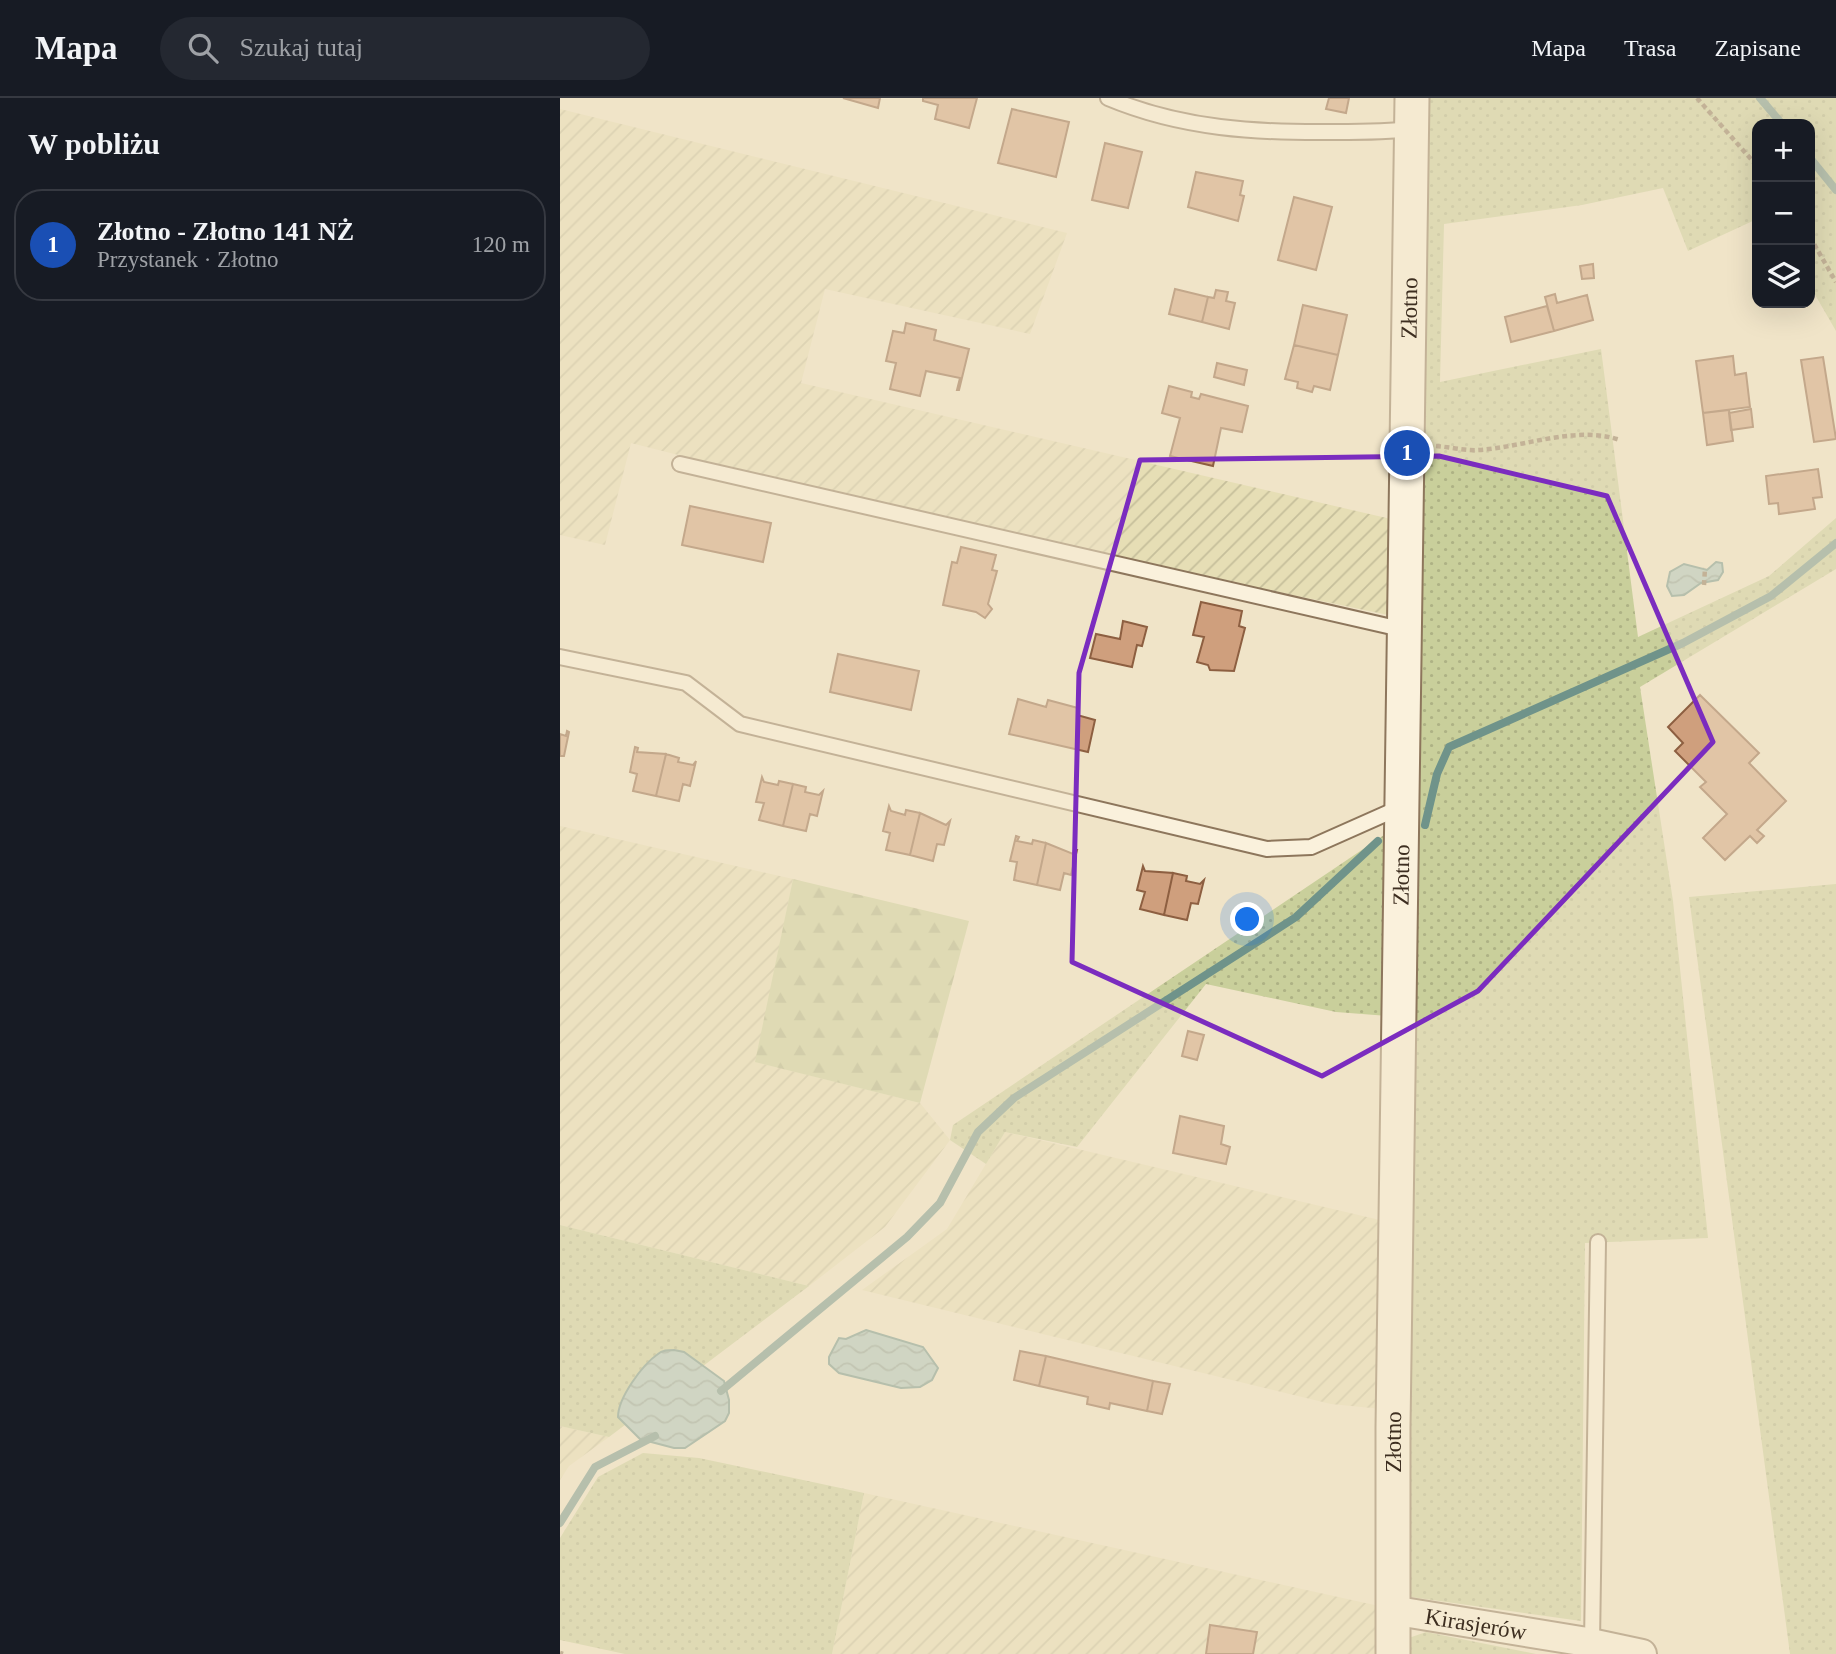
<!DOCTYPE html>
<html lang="pl">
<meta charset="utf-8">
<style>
body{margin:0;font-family:Georgia,serif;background:#242831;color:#f1f3f6}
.controls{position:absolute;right:21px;top:21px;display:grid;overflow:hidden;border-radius:14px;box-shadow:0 7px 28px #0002}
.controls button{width:63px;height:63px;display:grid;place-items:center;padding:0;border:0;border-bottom:2px solid #363941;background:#171b24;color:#f1f3f6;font:35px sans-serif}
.you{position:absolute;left:688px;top:822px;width:24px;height:24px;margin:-18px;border:5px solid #fff;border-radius:50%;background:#1a73e8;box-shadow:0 0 0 10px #1a73e833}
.badge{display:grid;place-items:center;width:46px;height:46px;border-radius:50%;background:#cc999b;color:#fff;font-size:23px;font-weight:700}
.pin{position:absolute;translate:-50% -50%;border:4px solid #fff;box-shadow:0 2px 7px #0006}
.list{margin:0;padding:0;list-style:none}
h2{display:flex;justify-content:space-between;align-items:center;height:91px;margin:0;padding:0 28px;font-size:30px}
h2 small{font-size:23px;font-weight:400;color:#9ea1a6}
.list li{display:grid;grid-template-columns:46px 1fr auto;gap:21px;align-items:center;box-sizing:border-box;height:112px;margin:0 14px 14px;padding:0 14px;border:2px solid #363941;border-radius:28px}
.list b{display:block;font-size:26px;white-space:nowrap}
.list p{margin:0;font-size:23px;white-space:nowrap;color:#9ea1a6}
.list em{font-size:23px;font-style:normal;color:#9ea1a6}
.icon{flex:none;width:38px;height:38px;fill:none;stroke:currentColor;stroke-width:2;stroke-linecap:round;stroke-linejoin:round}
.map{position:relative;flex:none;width:1276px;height:1556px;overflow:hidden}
header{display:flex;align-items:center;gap:42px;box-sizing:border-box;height:98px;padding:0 35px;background:#171b24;border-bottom:2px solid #363941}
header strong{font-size:33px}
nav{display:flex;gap:38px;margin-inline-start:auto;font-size:24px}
.search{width:490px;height:63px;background:#242831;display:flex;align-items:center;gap:18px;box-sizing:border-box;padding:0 24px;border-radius:38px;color:#9ea1a6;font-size:26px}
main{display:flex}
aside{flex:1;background:#171b24}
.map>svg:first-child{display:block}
</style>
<header>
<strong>Mapa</strong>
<div class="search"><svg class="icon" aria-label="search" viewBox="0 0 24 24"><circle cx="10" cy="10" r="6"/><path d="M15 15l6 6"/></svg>Szukaj tutaj</div>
<nav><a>Mapa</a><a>Trasa</a><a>Zapisane</a></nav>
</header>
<main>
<aside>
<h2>W pobliżu<small></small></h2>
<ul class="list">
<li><span class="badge" style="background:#1a4fb4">1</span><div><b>Złotno - Złotno 141 NŻ</b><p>Przystanek · Złotno</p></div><em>120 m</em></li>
</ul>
</aside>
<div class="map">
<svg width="1276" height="1556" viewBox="0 0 1276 1556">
<defs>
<pattern id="farmland-furrows" width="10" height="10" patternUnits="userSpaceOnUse" patternTransform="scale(1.75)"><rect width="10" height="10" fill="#e6deb5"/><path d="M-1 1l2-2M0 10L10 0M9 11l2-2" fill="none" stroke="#c6bf9b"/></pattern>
<pattern id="green-dots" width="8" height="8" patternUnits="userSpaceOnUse" patternTransform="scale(1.75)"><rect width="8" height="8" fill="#c9cf9b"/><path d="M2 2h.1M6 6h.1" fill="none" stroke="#aeb285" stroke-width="1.8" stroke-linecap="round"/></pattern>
<pattern id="forest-firs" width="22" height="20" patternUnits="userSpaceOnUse" patternTransform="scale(1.75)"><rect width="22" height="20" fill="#c9cf9b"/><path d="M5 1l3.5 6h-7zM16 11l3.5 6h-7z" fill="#aeb285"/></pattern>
<pattern id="water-waves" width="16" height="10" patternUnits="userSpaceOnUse" patternTransform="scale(1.75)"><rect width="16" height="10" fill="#a9c4bc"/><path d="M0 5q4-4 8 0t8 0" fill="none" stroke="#8ba098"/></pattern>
</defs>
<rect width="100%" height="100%" fill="#f0e4c8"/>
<path fill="url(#farmland-furrows)" d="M0,11L507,135L470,236L265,191L241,285L831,421L833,518L382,424L71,345L45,447L0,437Z
M0,728L233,781L196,964L360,1005L390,1042L325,1129L249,1188L0,1127Z
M445,1034L824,1123L822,1311L771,1306L302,1192L387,1131Z
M0,1328L49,1339L9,1368L0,1382Z
M304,1395L819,1508L821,1556H272Z"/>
<path fill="url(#green-dots)" d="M865,0H1276V233L1250,188V26H1197V121L1128,153L1103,90L1022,107L884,126L880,284L1041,251L1078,539L1209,478L1276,420V471L1080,589L1113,803L1148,1140L1025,1145L1021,1523L844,1498Z
M830,733L828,918L776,914L646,886L517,1049L445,1034L426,1066L390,1042L393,1027Z
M1276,786V1556H1230L1129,799Z
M0,1127L249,1188L49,1339L0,1328Z
M83,1355L139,1360L304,1395L272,1556H65L0,1542V1440L38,1379Z
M866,1534L976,1556H847L846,1541Z"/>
<path fill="url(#forest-firs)" d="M233,781L409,823L360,1005L195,964Z"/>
<path fill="url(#water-waves)" stroke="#6f938a" stroke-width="2" d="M1156,464L1162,465L1163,474L1158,482L1141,485L1124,497L1112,498L1107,488L1110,474L1124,466L1147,472Z
M306,1232L363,1249L378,1270L372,1282L360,1289L341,1290L279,1275L269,1266V1259L279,1240L286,1241Z
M114,1252L124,1254L164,1283L169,1302V1315L165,1323L125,1350H114L80,1341L58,1319C58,1300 82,1267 98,1256C102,1252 108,1252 114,1252Z"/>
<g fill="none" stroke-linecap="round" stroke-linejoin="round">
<path stroke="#6f938a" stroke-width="8" d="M1200,0L1222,26
M1250,60L1276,92
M865,727L877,676L889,649L1123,545L1211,498L1276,445
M161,1293L347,1139L380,1105L418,1034L454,1000L736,819L818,743
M0,1425L35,1369L95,1338"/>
</g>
<path fill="#cf9f7d" stroke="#8d5f41" stroke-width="2" d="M283,0H320L318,10Z
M363,0H417L409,30L375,21L378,7L363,3Z
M769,0H789L786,15L766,11Z
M452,11L509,24L496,79L438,65Z
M545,45L582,54L568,110L532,102Z
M636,74L683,83L680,97L684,98L678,123L628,109Z
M734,99L772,109L756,172L718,162Z
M1033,166L1034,180L1022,181L1020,168Z
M615,191L648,199L642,224L609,216Z
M656,192L668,194L666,203L675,205L669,231L642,224L648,199L654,200Z
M995,196L997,205L1027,197L1033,222L994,233L985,199Z
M743,207L787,217L778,257L734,247Z
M987,208L994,233L951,244L945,219Z
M346,225L376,232L374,242L409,251L399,292H397L400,280L366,273L360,298L330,291L336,265L326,263L333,233L344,235Z
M734,247L778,257L770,292L754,288L752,294L737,290L738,284L725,281Z
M1173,258L1175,277L1186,275L1190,309L1143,315L1136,263Z
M1263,259L1276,341L1254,344L1241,262Z
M657,265L687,272L684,287L654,279Z
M609,288L632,294L631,299L639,301L641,296L688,308L682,334L661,330L653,368L610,358L620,320L602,315Z
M1191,311L1193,329L1171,332L1169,315Z
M1169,312L1173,343L1147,347L1143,315Z
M1258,371L1262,399L1253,400L1255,411L1219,416L1218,405L1209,406L1206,378Z
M130,408L211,425L203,464L122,447Z
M401,449L436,457L432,472L437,473L428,506L432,511L425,520L416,514L383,507L392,464L397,465Z
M641,504L682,513L679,528L685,530L674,573L650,572L648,567L637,564L644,539L633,537Z
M563,523L587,529L582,548L577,547L572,569L530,560L536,536L560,541Z
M278,556L359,573L351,612L270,594Z
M1140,597L1199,655L1189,665L1226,703L1197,732L1204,738L1197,745L1190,738L1165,762L1143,740L1167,716L1140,689L1146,684L1115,653L1123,645L1108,629Z
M458,601L486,609L488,602L518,610L517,617L535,622L528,654L449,636Z
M7,633L9,634L4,658H0V636L6,638Z
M75,649L78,650L77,654L106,656L96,698L73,693L77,676L70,674Z
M106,656L119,660L118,664L133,667L136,663L130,688L123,686L119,703L96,698Z
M202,679L204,684L218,687L219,683L233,686L223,728L199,722L204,705L196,704Z
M233,686L246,689L245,694L259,697L263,693L257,718L250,716L246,733L223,728Z
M329,708L331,713L345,717L346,712L360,715L350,757L326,752L330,735L323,733Z
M360,715L386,727L390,723L384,747L377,746L373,763L350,757Z
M456,738L459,739L457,743L472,746L473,742L486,745L477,787L454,782L457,764L450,763Z
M486,745L513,756L514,752H517L511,777L504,775L500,792L477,787Z
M583,768L585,773L613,775L604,817L580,811L585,794L577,792Z
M613,775L627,778L626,783L640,786L644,782L638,806L631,805L627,822L604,817Z
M628,933L644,937L637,962L622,958Z
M620,1018L664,1028L661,1046L670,1049L666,1066L613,1055Z
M460,1253L486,1258L479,1288L454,1282Z
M486,1258L593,1283L587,1313L550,1305L549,1311L527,1306L528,1299L479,1288Z
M593,1283L610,1286L602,1316L587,1313Z
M650,1527L697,1534L693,1556H646Z"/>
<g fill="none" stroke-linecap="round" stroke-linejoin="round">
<g stroke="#8d765c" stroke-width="18">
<path id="service" d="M548,0C622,31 697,35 776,34C801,34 827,34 852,31
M120,366L845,532
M0,559L126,585L180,626L707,751L751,749L841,709
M1032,1545L1038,1144"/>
</g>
<g stroke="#8d765c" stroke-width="32">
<g id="minor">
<path id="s1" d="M831,1512L1021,1543L1082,1556"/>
</g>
</g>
<g stroke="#8d765c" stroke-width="37">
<g id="tertiary">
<path id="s2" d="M833,1556V1330L852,0"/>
</g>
</g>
<path stroke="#8d765c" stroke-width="4.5" stroke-dasharray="5 3.5" stroke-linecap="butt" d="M1137,0L1197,68
M1250,139L1276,184
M876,348C890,349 905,353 919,352C965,349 1016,327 1060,342
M1144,487L1145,470
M0,1555L3,1556"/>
<use href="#service" stroke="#faf1dc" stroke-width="14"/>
<use href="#minor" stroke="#faf1dc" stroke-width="28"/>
<use href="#tertiary" stroke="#faf1dc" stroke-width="33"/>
</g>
<path d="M0 0H1276V1556H0ZM879,358L1047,398L1153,644L918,893L762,978L512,864L519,575L580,362Z" fill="#f0e4c8" fill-opacity=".55" fill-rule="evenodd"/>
<path fill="none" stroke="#7b2cbf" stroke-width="5" stroke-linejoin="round" d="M879,358L1047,398L1153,644L918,893L762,978L512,864L519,575L580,362Z"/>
<g text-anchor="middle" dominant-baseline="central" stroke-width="6" stroke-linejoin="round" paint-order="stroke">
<g font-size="23" fill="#3d2e20" stroke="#f7eed8">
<text stroke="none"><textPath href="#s2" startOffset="1346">Złotno</textPath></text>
<text stroke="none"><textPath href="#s2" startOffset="779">Złotno</textPath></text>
<text stroke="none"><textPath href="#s2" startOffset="212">Złotno</textPath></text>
<text stroke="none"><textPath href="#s1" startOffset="86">Kirasjerów</textPath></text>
</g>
</g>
</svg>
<div class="controls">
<button>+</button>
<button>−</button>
<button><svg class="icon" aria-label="layers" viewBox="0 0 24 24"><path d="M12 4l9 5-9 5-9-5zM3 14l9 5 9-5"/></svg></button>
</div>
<div class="you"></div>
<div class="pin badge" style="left:847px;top:355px;background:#1a4fb4">1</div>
</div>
</main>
